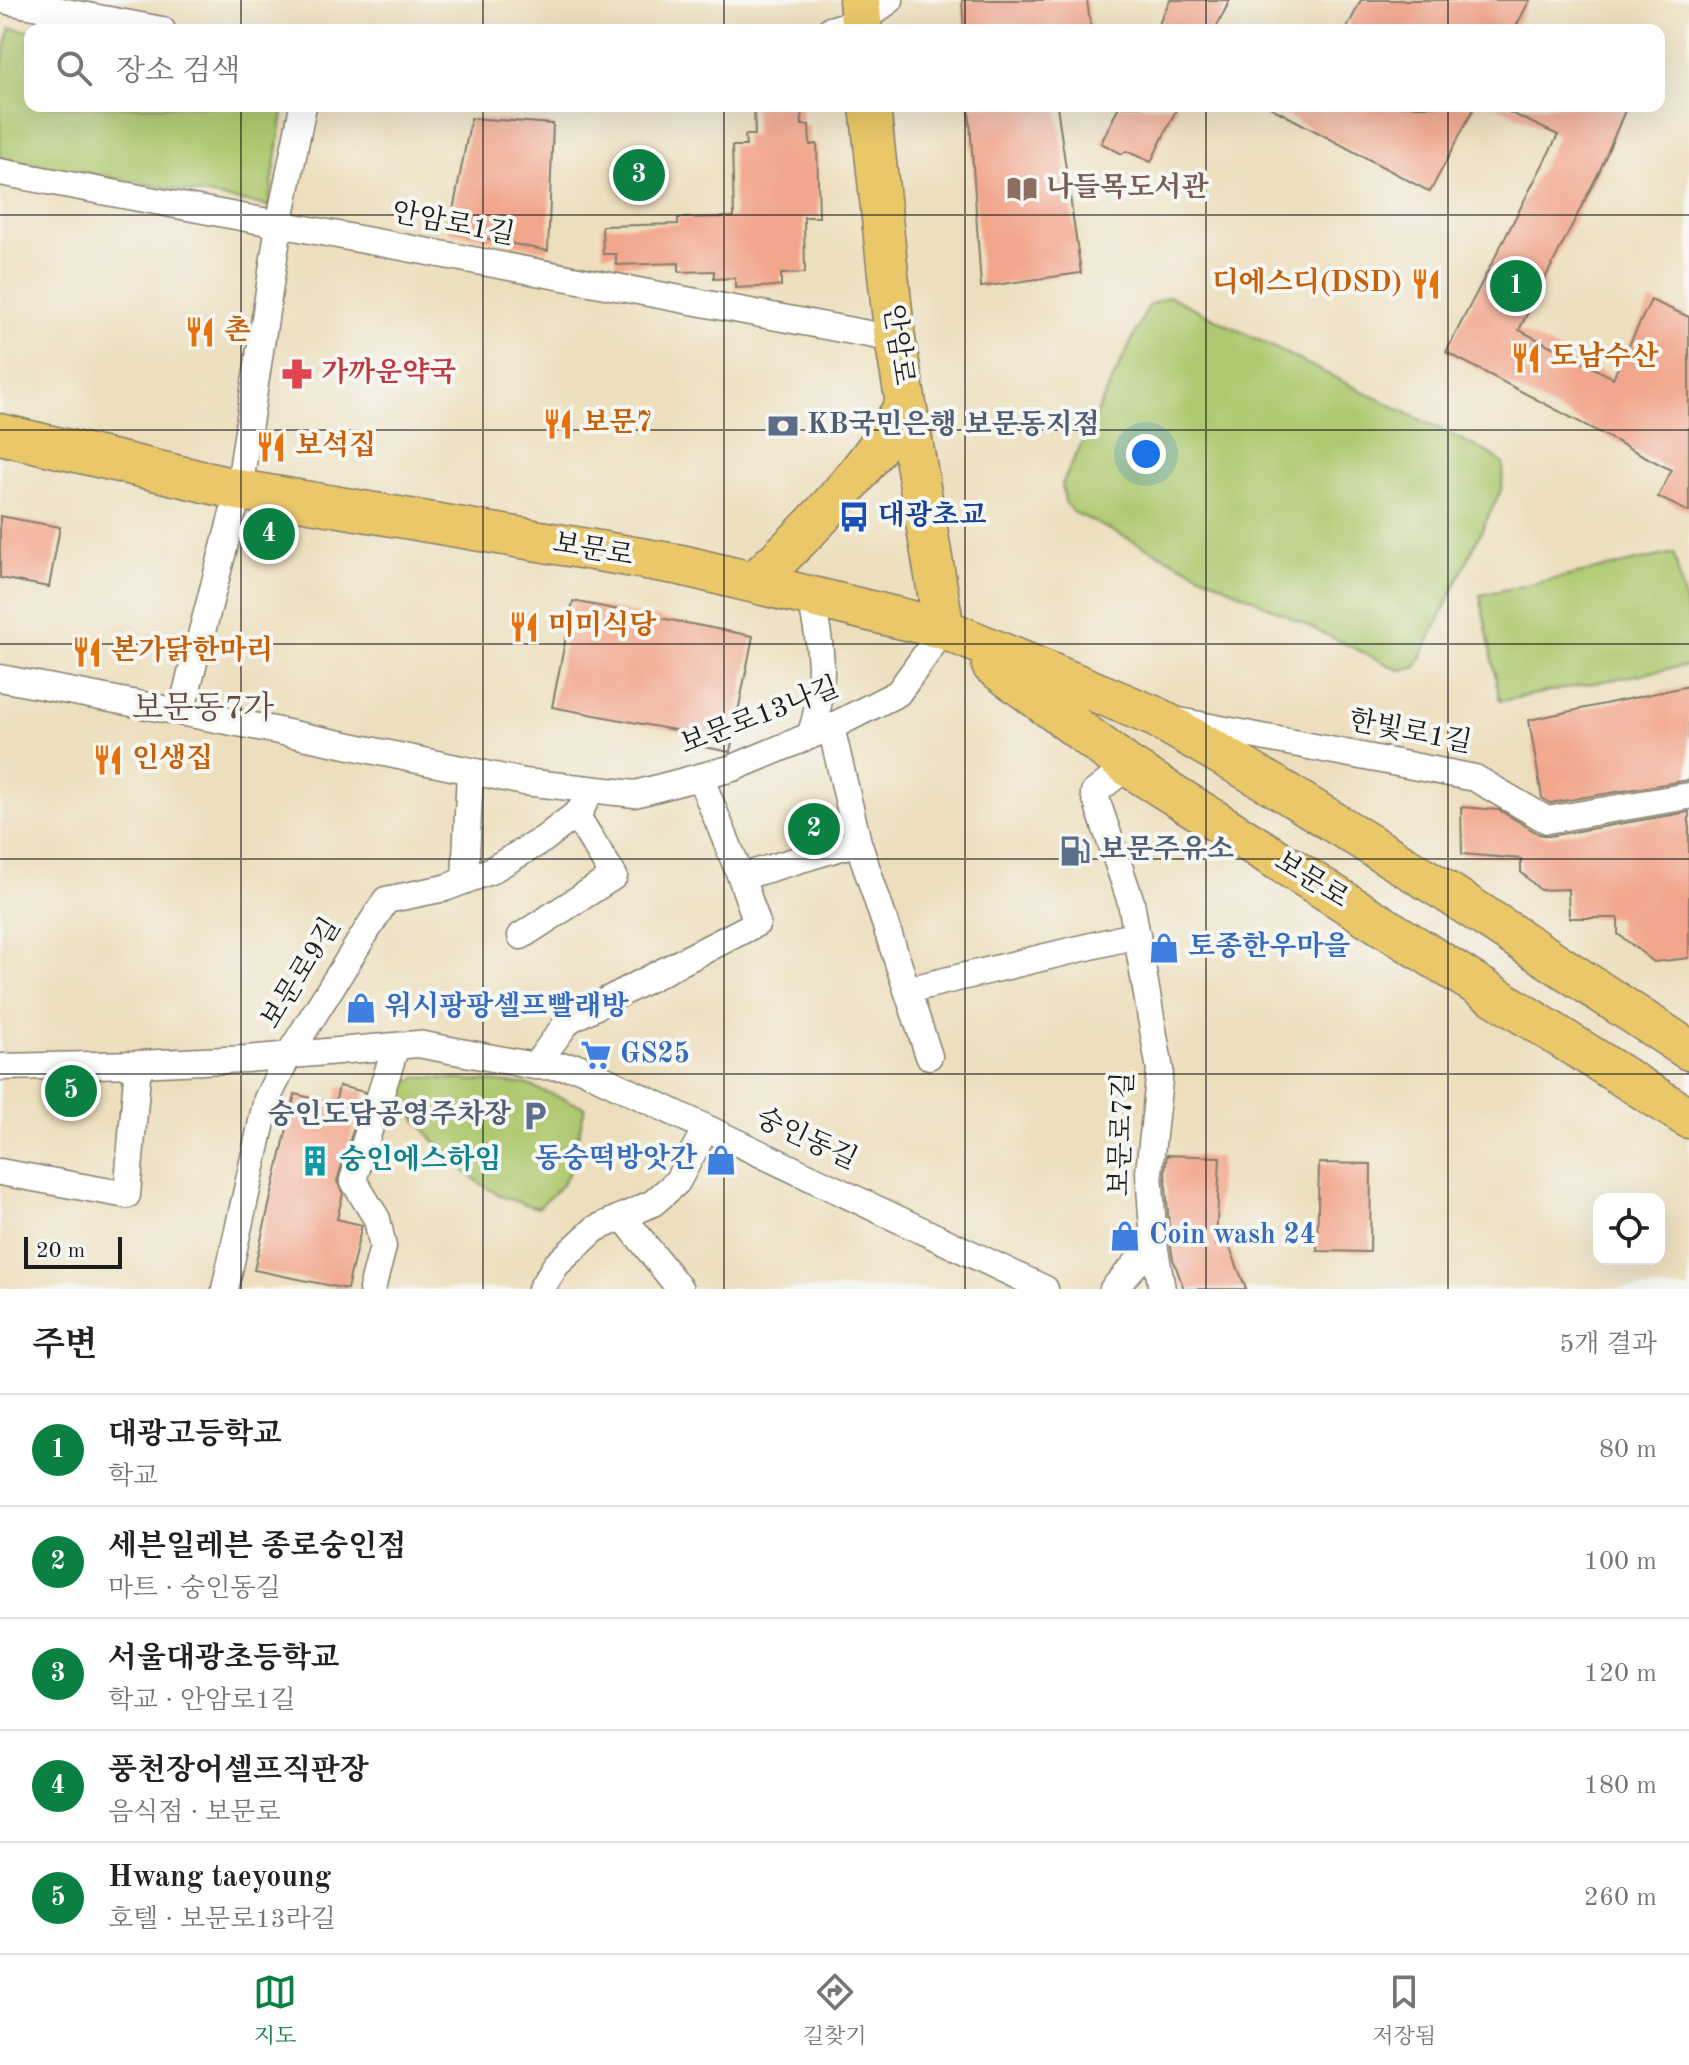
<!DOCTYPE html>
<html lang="ko">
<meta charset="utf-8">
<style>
body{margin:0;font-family:"Old Standard TT","Noto Serif KR",serif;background:#f6f6f6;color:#222}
.controls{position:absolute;right:24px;bottom:24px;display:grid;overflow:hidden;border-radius:16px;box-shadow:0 8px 32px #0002}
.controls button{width:72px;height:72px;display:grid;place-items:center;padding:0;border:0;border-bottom:2px solid #e0e0e0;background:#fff;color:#222;font:40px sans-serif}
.scale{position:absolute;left:24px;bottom:20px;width:98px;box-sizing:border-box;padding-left:8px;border:4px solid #1c1c1c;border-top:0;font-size:22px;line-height:28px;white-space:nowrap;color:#1c1c1c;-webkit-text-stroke:6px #f6f6f2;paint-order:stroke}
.you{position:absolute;left:1146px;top:454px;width:28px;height:28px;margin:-20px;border:6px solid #fff;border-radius:50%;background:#1a73e8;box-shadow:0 0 0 12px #1a73e833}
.badge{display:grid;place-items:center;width:52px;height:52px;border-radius:50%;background:#0b8043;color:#fff;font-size:26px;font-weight:700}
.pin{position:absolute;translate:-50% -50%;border:4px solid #fff;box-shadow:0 2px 8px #0006}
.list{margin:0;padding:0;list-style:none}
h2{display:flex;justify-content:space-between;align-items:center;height:104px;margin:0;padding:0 32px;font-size:34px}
h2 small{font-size:26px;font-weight:400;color:#767676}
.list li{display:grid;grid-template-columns:52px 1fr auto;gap:24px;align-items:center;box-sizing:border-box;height:112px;padding:0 32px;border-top:2px solid #e0e0e0}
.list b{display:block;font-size:30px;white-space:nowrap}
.list p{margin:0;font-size:26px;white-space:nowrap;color:#767676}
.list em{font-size:26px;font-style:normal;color:#767676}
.icon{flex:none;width:44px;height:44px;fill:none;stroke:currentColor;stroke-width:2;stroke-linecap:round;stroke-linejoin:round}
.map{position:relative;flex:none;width:1689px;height:1289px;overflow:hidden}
.search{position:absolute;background:#fff;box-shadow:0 8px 32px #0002;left:24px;right:24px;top:24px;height:88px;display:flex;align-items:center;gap:20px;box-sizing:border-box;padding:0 28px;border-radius:16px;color:#767676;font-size:30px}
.sheet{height:664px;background:#fff}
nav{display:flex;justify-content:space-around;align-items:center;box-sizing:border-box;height:112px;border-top:2px solid #e0e0e0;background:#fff;font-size:22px;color:#767676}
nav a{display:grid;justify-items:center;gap:4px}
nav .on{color:#0b8043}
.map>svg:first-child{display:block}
</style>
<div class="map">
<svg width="1689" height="1289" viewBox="0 0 1689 1289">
<rect width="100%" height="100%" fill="#f6f6f2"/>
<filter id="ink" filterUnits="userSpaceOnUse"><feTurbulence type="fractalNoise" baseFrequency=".0125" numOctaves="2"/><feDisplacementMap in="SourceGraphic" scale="16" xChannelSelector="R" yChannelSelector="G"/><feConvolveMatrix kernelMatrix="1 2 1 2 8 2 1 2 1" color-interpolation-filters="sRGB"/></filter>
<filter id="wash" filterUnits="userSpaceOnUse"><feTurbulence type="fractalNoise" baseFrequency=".006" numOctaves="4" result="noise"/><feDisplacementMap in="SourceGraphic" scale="32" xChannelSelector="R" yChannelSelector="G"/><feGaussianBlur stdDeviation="1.8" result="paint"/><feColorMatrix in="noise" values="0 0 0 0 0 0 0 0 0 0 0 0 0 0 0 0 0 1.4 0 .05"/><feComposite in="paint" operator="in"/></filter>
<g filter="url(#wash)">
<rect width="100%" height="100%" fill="#eddfbd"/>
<path fill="#aec96f" stroke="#657246" stroke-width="2" d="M10,28L30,31V106H284L269,206L0,158V72Z
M1169,296L1493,455L1503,464L1502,488L1416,668L1399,670L1073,512L1065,502L1062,484L1149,305Z
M1674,553L1689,620V665L1500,701L1480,595Z
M418,1077L526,1084L585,1107L571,1168L562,1185L538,1208C522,1204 505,1199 490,1190C463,1174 414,1123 401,1094L405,1082Z"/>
<g id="blocks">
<path fill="#f2a68b" d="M962,0H1087L1091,30H964Z
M1170,0H1230L1215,30H1156Z
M1361,0H1530L1514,30H1346Z
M754,106H801L802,125H809L810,145L817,144L819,217H804L805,273L781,274V286L735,288V278L714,279V271L679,272V263L616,265V254H603L602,226L678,224V218L734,217L732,146H746L745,135H755Z
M969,106H1057L1081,273L981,287Z
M1119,106H1178L1151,162L1126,151L1122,154L1101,143Z
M1268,106H1475L1430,192Z
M1496,106H1627L1600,170L1519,330L1613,378L1651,300L1689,317V512L1658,497L1671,470L1446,352L1558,135Z
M471,118L553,124L548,251L449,231Z
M0,516L60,527L49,587L0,578Z
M573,601L753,636L730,752L683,743L685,732L552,707Z
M1689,686V780L1550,803L1542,798L1529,720Z
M1461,807L1499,810L1539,834L1549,836L1689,812V958L1654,962L1618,934V918H1569L1568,889L1540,890L1521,872V859L1462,854Z
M339,1086L365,1092L337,1181L343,1194L337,1219L362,1225L347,1289L254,1270L295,1094L335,1104Z
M1167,1155L1220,1157L1216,1245L1227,1240L1246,1289H1184L1173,1259L1170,1242L1165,1172Z
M1319,1163L1371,1164L1370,1252L1317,1251Z"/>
</g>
</g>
<g filter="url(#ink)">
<use href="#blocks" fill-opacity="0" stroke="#847e6c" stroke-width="2"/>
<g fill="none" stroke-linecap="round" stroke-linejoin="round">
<g stroke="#847e6c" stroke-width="29">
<path id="minor" d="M2,0L162,30
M830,30L861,21L890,0
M0,172L895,339
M0,678L264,728L524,782L635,794L733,768L831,727L898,693L944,629
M181,712L239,490L279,225L303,106
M1179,721L1475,778L1547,820L1689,796
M831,727L858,842L929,1056
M810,736C827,688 822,645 810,596
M1128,766L1094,793L1131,902L1160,1070L1149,1172L1154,1244L1162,1289
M700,777L741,877
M465,880L470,771
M521,936L614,876L576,815
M907,990L1137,935
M535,1066L569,1020L757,923L741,877L858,842
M0,1067L138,1064L246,1059L418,1044L535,1066L578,1067L1045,1289
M0,1172L127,1195L138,1064
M623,1217L680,1289
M225,1289L267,1099L288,1056L386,900L445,888L490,871L544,839L580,811L591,790
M372,1289L383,1247L377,1219L353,1180L396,1046
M541,1289L556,1265L595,1229L653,1203L677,1182L706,1128
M1113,1289L1154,1244"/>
</g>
<g stroke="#847e6c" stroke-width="43">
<path id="primary" d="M859,0L862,30
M870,106L895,339L944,629
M0,434L239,490L681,565L944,629L1156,717L1275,786L1450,894L1689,1050
M754,582C815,526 863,475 906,404
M992,665L1128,766L1689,1118"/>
</g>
<use href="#minor" stroke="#fff" stroke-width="26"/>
<use href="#primary" stroke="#eac769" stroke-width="40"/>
</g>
</g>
<path fill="none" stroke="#1c1c1c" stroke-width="2" stroke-opacity="0.55" d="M241,0V30M483,0V30M724,0V30M965,0V30M1206,0V30M1448,0V30M241,106V1289M483,106V1289M724,106V1289M965,106V1289M1206,106V1289M1448,106V1289M0,215H1689M0,430H1689M0,644H1689M0,859H1689M0,1074H1689"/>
<defs>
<g id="library-bare" transform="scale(2.4)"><path d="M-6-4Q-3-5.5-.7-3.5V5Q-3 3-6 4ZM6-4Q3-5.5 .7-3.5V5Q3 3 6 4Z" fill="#8d6e63" stroke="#f6f6f2" stroke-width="2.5" paint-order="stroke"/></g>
<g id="restaurant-bare" transform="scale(2.4)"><path d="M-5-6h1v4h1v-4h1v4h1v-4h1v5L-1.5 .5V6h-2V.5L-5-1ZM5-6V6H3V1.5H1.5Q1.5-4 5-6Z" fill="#e8710a" stroke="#f6f6f2" stroke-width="2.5" paint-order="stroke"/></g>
<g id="pharmacy-bare" transform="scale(2.4)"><path d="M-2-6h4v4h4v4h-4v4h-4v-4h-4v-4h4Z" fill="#e0444e" stroke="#f6f6f2" stroke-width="2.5" paint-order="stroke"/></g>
<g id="bank-bare" transform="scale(2.4)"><path d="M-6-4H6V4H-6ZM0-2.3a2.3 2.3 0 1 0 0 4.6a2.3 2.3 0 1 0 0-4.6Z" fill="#5c6f8a" stroke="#f6f6f2" stroke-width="2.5" paint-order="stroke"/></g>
<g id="bus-bare" transform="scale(2.4)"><path d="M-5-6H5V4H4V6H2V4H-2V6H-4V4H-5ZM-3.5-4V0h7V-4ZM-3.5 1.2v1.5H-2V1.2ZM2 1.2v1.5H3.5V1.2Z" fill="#1a4fb4" stroke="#f6f6f2" stroke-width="2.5" paint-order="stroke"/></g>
<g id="fuel-bare" transform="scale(2.4)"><path d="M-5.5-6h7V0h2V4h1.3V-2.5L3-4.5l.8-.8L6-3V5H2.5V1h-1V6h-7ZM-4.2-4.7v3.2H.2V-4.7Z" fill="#5c6f8a" stroke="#f6f6f2" stroke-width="2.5" paint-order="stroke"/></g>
<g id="shop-bare" transform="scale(2.4)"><path d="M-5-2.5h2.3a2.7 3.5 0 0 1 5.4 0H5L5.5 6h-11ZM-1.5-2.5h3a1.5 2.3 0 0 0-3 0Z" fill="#3f7fe0" stroke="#f6f6f2" stroke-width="2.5" paint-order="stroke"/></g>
<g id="supermarket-bare" transform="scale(2.4)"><path d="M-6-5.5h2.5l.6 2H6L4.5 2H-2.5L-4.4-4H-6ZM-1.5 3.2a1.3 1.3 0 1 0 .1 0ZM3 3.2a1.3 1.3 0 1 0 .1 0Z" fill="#3f7fe0" stroke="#f6f6f2" stroke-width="2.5" paint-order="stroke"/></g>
<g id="parking-bare" transform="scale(2.4)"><path d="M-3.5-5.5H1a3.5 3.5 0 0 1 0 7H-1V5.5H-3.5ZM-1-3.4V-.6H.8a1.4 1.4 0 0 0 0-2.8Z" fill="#5c6f8a" stroke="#f6f6f2" stroke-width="2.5" paint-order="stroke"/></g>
<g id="building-bare" transform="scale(2.4)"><path d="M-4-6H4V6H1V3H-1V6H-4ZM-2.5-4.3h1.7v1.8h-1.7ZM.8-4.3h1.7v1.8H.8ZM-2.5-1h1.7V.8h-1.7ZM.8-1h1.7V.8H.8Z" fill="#0f9aa8" stroke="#f6f6f2" stroke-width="2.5" paint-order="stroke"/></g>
</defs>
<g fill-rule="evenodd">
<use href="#library-bare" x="1022" y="189"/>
<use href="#restaurant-bare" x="1426" y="284"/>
<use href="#restaurant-bare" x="200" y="332"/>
<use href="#restaurant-bare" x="1526" y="358"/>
<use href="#pharmacy-bare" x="297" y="374"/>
<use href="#restaurant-bare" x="558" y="424"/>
<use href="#bank-bare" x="783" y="426"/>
<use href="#restaurant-bare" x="271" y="447"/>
<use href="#bus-bare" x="854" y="517"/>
<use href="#restaurant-bare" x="524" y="627"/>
<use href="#restaurant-bare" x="87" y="652"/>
<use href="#restaurant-bare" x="108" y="760"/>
<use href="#fuel-bare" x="1075" y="851"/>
<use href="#shop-bare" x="1164" y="948"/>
<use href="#shop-bare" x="361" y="1008"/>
<use href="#supermarket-bare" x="596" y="1055"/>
<use href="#parking-bare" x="535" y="1116"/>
<use href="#shop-bare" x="721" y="1160"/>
<use href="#building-bare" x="315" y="1161"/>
<use href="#shop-bare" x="1125" y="1236"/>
</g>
<g text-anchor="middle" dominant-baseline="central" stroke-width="8" stroke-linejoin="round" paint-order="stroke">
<g font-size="28" font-weight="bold" fill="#785e54" stroke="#f6f6f2" text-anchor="start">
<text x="1046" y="189">나들목도서관</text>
</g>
<g font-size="28" fill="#1c1c1c" stroke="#f6f6f2">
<text transform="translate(453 225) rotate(11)">안암로1길</text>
<text transform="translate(897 345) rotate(82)">안암로</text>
<text transform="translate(593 551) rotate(10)">보문로</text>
<text transform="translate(760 717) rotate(-21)">보문로13나길</text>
<text transform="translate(1410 733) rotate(11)">한빛로1길</text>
<text transform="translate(1311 881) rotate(32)">보문로</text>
<text transform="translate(302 974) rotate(-58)">보문로9길</text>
<text transform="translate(1123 1134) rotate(-88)">보문로7길</text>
<text transform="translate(806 1140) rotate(25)">숭인동길</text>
</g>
<g font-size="28" font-weight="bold" fill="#c56008" stroke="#f6f6f2" text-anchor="start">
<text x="1402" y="284" text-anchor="end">디에스디(DSD)</text>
<text x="224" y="332">촌</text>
<text x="1550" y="358">도남수산</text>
<text x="582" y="424">보문7</text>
<text x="295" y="447">보석집</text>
<text x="548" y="627">미미식당</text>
<text x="111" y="652">본가닭한마리</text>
<text x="132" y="760">인생집</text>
</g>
<g font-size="28" font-weight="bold" fill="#be3a42" stroke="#f6f6f2" text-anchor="start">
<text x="321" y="374">가까운약국</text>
</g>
<g font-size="28" font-weight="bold" fill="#4e5e75" stroke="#f6f6f2" text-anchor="start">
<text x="807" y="426">KB국민은행 보문동지점</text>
<text x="1099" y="851">보문주유소</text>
<text x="511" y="1116" text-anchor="end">숭인도담공영주차장</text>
</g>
<g font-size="28" font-weight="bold" fill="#164399" stroke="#f6f6f2" text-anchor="start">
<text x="878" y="517">대광초교</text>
</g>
<g font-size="28" font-weight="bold" fill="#366cbe" stroke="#f6f6f2" text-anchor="start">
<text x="1188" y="948">토종한우마을</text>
<text x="385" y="1008">워시팡팡셀프빨래방</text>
<text x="620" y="1055">GS25</text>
<text x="697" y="1160" text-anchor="end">동숭떡방앗간</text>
<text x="1149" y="1236">Coin wash 24</text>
</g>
<g font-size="28" font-weight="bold" fill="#0d838f" stroke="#f6f6f2" text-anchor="start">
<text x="339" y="1161">숭인에스하임</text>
</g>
<g font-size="32" fill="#674c43" stroke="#f6f6f2">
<text x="203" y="710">보문동7가</text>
</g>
</g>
</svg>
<div class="controls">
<button><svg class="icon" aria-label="locate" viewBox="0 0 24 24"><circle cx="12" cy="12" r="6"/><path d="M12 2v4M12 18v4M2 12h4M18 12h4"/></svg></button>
</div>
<div class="scale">20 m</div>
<div class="you"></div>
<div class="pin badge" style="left:1516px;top:286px">1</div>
<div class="pin badge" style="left:814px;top:829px">2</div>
<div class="pin badge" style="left:639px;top:175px">3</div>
<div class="pin badge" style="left:269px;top:534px">4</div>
<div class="pin badge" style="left:71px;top:1091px">5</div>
<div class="search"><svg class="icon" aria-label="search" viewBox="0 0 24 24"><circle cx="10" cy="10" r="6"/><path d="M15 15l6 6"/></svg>장소 검색</div>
</div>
<section class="sheet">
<h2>주변<small>5개 결과</small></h2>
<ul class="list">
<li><span class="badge">1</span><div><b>대광고등학교</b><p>학교</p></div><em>80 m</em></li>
<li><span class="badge">2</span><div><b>세븐일레븐 종로숭인점</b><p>마트 · 숭인동길</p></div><em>100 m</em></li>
<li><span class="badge">3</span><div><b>서울대광초등학교</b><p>학교 · 안암로1길</p></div><em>120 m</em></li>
<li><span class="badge">4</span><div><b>풍천장어셀프직판장</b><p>음식점 · 보문로</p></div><em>180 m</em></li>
<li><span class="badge">5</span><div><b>Hwang taeyoung</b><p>호텔 · 보문로13라길</p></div><em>260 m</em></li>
</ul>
</section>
<nav>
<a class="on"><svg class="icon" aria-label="map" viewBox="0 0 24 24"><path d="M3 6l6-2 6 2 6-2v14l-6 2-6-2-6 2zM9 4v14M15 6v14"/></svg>지도</a>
<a><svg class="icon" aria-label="directions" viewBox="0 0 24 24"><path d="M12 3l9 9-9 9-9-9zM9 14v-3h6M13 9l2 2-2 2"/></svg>길찾기</a>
<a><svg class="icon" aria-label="saved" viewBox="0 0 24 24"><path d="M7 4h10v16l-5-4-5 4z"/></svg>저장됨</a>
</nav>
